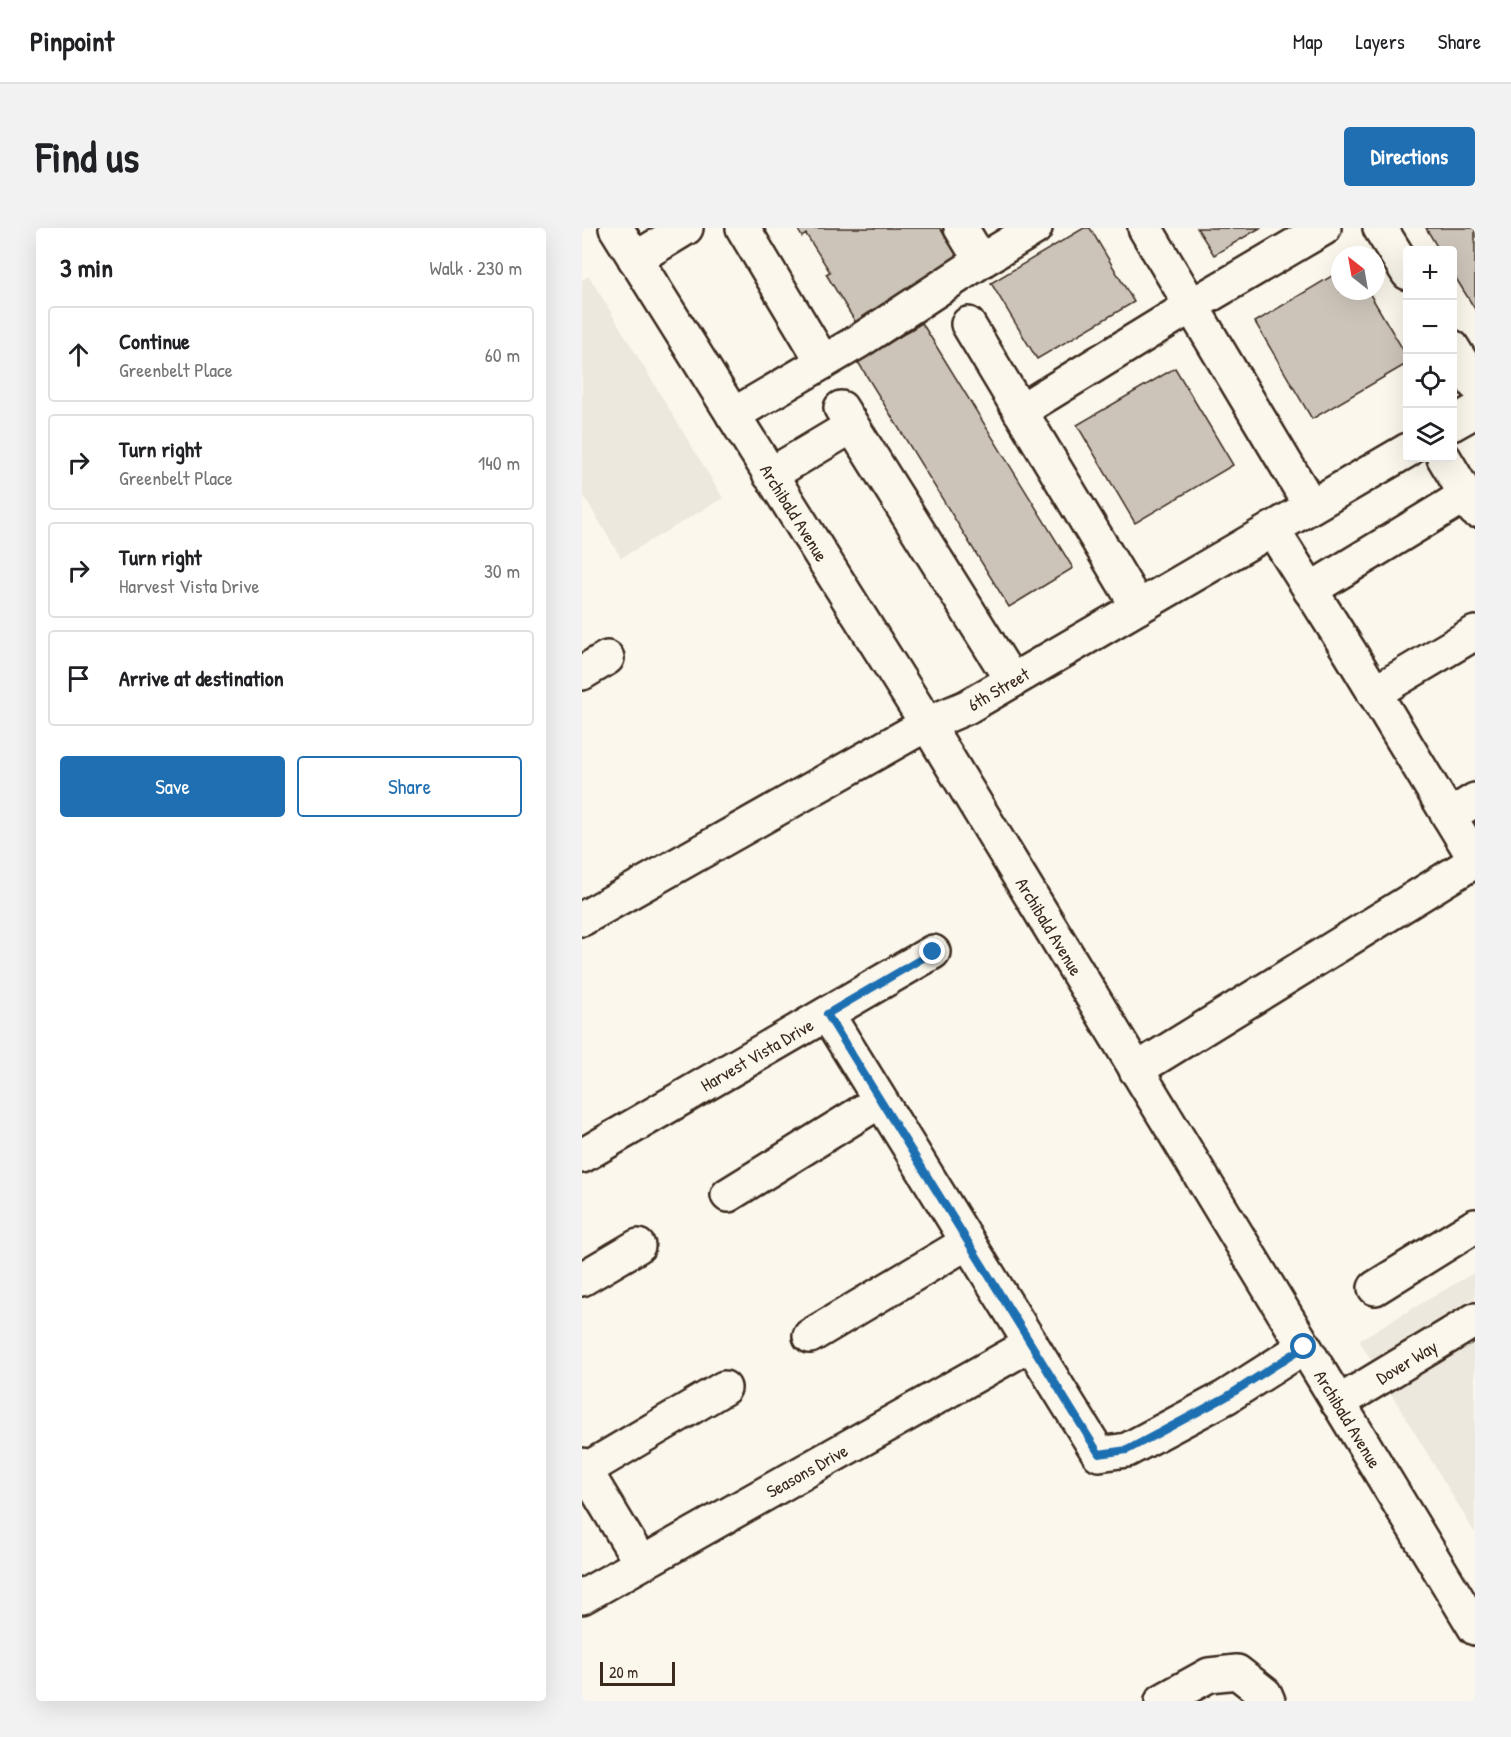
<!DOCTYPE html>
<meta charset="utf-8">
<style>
body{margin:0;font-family:"Patrick Hand",sans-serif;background:#f2f2f2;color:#202124}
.controls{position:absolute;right:18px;top:18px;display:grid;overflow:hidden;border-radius:6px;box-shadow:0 6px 24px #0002}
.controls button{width:54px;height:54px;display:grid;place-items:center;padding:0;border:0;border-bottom:2px solid #e0e0e0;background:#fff;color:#202124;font:30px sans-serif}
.compass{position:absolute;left:749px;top:18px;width:54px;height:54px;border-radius:50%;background:#fff;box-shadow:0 6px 24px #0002;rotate:329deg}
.scale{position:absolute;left:18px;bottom:15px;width:75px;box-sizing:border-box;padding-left:6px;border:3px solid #3b2a1e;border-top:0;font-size:16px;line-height:21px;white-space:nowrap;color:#3b2a1e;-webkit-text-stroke:4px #fbf7ec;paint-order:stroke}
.stop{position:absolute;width:18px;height:18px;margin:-14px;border:4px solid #1f6fb2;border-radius:50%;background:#fff}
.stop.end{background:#1f6fb2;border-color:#fff;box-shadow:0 2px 6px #0008}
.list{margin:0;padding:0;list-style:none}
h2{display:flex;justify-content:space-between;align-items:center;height:78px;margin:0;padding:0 24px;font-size:26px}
h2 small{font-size:20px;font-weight:400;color:#757577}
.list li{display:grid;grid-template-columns:39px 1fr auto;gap:18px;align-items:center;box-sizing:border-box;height:96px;margin:0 12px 12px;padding:0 12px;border:2px solid #e0e0e0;border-radius:6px}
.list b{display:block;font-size:22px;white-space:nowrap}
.list p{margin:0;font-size:20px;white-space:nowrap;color:#757577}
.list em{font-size:20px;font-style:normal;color:#757577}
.actions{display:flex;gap:12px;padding:18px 24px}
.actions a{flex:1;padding:14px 0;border:2px solid #1f6fb2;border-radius:6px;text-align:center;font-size:21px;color:#1f6fb2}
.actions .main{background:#1f6fb2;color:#fff}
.icon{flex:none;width:33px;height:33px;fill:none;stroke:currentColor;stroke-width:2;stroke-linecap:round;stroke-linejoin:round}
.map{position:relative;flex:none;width:893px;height:1473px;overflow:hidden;border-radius:6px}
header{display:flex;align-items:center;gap:36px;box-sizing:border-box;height:84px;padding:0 30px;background:#fff;border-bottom:2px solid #e0e0e0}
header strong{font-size:28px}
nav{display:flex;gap:33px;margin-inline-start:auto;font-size:21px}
.intro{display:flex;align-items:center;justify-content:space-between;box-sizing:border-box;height:144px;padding:0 36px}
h1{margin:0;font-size:42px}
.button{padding:15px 27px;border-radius:6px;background:#1f6fb2;color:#fff;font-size:21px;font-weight:700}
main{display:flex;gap:36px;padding:0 36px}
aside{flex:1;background:#fff;border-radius:6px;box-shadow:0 6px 24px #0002}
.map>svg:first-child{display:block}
</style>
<header>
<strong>Pinpoint</strong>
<nav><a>Map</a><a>Layers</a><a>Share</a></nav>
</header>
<div class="intro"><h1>Find us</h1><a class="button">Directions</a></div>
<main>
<aside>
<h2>3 min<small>Walk · 230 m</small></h2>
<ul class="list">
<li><svg class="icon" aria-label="ahead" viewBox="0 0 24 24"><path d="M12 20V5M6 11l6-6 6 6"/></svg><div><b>Continue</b><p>Greenbelt Place</p></div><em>60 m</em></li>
<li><svg class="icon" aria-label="right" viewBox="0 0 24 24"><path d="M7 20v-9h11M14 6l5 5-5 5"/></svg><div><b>Turn right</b><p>Greenbelt Place</p></div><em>140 m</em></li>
<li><svg class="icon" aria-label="right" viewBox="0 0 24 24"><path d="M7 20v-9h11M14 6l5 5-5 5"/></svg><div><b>Turn right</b><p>Harvest Vista Drive</p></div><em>30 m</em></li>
<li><svg class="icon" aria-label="arrive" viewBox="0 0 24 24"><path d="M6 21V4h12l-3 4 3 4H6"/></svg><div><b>Arrive at destination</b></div></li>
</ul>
<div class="actions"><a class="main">Save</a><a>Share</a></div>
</aside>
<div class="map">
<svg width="893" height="1473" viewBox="0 0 893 1473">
<rect width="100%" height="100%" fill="#fbf7ec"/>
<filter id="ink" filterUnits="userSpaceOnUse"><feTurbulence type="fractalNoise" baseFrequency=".0167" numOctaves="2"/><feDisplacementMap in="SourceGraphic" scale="12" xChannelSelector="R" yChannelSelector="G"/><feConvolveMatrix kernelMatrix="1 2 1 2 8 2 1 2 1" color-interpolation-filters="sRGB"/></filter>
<g filter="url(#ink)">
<path fill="#ede8dd" d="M7,48L141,270L39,330L0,265V52Z
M893,1044V1305L777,1112Z"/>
<path fill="#ccc4b9" stroke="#3b2a1e" stroke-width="1.5" d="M215,0H358L377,31L274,95L244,46L248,44L224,6L220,9Z
M502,0H508L552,74L455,131L409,55Z
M615,0H678L632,27Z
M844,0H893V81L870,44V22H857Z
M758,43V63H786L826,130V135L730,191L673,94Z
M340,95L491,340L427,379L276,134Z
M593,140L651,237L553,295L495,197Z"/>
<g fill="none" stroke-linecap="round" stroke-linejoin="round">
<g stroke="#3b2a1e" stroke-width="38">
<g id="minor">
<path d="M161,0L241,134"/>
<path d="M563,0L729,278"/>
<path d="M798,0L826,45"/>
<path d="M53,31L104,0"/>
<path d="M399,33L453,0"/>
<path d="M386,96L556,379"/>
<path d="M870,119L893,156"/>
<path d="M259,180L430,453"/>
<path d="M438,183L609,78L742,0"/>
<path d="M151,187L277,113L399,33L379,0"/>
<path d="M862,230L893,282"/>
<path d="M188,247L270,198"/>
<path d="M690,301L769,426L893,631"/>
<path d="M728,362L884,267"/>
<path d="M0,445L25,430"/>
<path d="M792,465L893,405"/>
<path d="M867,588L893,572"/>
<path d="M245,786L517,1226L545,1222L644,1169L722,1119"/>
<path d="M554,842L893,633"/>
<path id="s1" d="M0,928L351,724"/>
<path d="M146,967L298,873"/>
<path d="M0,1051L56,1018"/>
<path d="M793,1060L893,998"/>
<path d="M228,1108L386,1014"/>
<path id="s2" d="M756,1175L893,1092"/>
<path d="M0,1237L59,1335"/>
<path d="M0,1244L142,1160"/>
<path id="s3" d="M0,1369L449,1116"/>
<path d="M580,1473L627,1447L655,1444L683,1466L686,1473"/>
</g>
</g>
<g stroke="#3b2a1e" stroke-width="38">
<g id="major">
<path id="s4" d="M34,0L345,496L893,1400"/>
<path d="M870,196L893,183"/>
<path id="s5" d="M0,691L345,496L385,479L826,222"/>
</g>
</g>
<use href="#minor" stroke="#fbf7ec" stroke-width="33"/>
<use href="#major" stroke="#fbf7ec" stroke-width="33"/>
</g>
</g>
<g fill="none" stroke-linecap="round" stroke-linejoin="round" filter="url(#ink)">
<path stroke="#1f6fb2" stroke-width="8" d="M351,724L245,786L517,1226L545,1222L644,1169L722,1119"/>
</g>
<g text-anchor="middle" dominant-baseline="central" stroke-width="5" stroke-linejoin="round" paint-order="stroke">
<g font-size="18" fill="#3b2a1e" stroke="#fbf7ec">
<text stroke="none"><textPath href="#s4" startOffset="336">Archibald Avenue</textPath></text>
<text stroke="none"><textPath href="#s5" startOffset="476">6th Street</textPath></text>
<text stroke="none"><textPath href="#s4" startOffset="822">Archibald Avenue</textPath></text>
<text stroke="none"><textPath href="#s1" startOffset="202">Harvest Vista Drive</textPath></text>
<text stroke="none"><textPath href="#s2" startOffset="80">Dover Way</textPath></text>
<text stroke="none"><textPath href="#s4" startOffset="1398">Archibald Avenue</textPath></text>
<text stroke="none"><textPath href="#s3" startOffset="258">Seasons Drive</textPath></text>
</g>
</g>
</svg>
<div class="controls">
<button>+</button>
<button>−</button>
<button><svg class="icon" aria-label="locate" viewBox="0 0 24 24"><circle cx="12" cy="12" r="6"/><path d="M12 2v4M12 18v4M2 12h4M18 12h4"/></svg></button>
<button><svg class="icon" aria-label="layers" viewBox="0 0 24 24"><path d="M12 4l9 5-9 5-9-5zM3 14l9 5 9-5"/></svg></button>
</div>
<svg class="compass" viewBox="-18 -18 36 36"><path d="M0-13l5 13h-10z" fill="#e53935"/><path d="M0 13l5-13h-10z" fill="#757577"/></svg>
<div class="scale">20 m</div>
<div class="stop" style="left:722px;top:1119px"></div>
<div class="stop end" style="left:351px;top:724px"></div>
</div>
</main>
